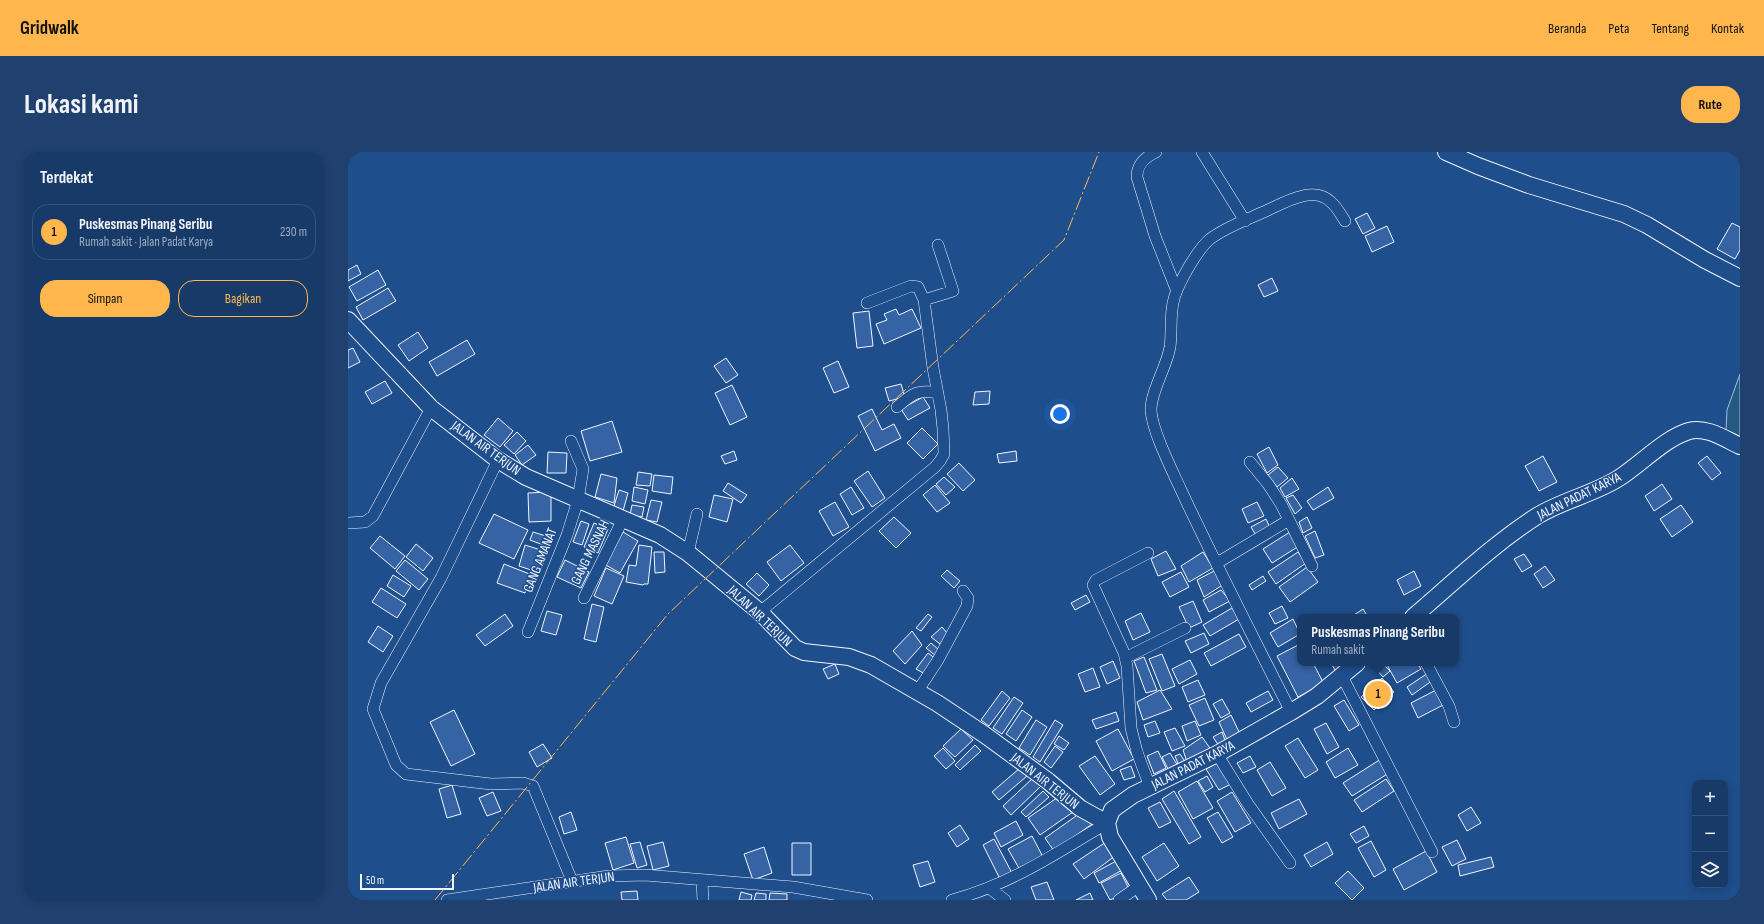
<!DOCTYPE html>
<html lang="id">
<meta charset="utf-8">
<style>
body{margin:0;font-family:"Sofia Sans Condensed",sans-serif;background:#20416f;color:#f1f3f6}
.controls{position:absolute;right:12px;bottom:12px;display:grid;overflow:hidden;border-radius:8px;box-shadow:0 2px 10px #0003}
.controls button{width:36px;height:36px;display:grid;place-items:center;padding:0;border:0;border-bottom:1px solid #36547d;background:#173a69;color:#f1f3f6;font:20px sans-serif}
.scale{position:absolute;left:12px;bottom:10px;width:94px;box-sizing:border-box;padding-left:4px;border:2px solid #f2f6ff;border-top:0;font-size:11px;line-height:14px;white-space:nowrap;color:#f2f6ff;-webkit-text-stroke:3px #1f4e8c;paint-order:stroke}
.you{position:absolute;left:712px;top:262px;width:14px;height:14px;margin:-10px;border:3px solid #fff;border-radius:50%;background:#1a73e8;box-shadow:0 0 0 6px #1a73e833}
.badge{display:grid;place-items:center;width:26px;height:26px;border-radius:50%;background:#ffb74d;color:#111;font-size:13px;font-weight:700}
.pin{position:absolute;translate:-50% -50%;border:2px solid #fff;box-shadow:0 1px 4px #0006}
.popup{position:absolute;left:949px;top:462px;width:162px;height:52px;box-sizing:border-box;display:grid;place-content:center;border-radius:8px;background:#173a69;filter:drop-shadow(0 1px 3px #0005);font-size:13px;white-space:nowrap;color:#9eadc0}
.popup b{font-size:15px;color:#f1f3f6}
.popup::after{content:'';position:absolute;left:50%;top:100%;margin-left:-8px;border:8px solid transparent;border-top-color:#173a69}
.list{margin:0;padding:0;list-style:none}
h2{display:flex;justify-content:space-between;align-items:center;height:52px;margin:0;padding:0 16px;font-size:17px}
h2 small{font-size:13px;font-weight:400;color:#9eadc0}
.list li{display:grid;grid-template-columns:26px 1fr auto;gap:12px;align-items:center;box-sizing:border-box;height:56px;margin:0 8px 8px;padding:0 8px;border:1px solid #36547d;border-radius:16px}
.list b{display:block;font-size:15px;white-space:nowrap}
.list p{margin:0;font-size:13px;white-space:nowrap;color:#9eadc0}
.list em{font-size:13px;font-style:normal;color:#9eadc0}
.actions{display:flex;gap:8px;padding:12px 16px}
.actions a{flex:1;padding:9px 0;border:1px solid #ffb74d;border-radius:16px;text-align:center;font-size:14px;color:#ffb74d}
.actions .main{background:#ffb74d;color:#111}
.icon{flex:none;width:22px;height:22px;fill:none;stroke:currentColor;stroke-width:2;stroke-linecap:round;stroke-linejoin:round}
.map{position:relative;flex:none;width:1392px;height:748px;overflow:hidden;border-radius:16px}
header{display:flex;align-items:center;gap:24px;box-sizing:border-box;height:56px;padding:0 20px;background:#ffb74d;color:#111}
header strong{font-size:19px}
nav{display:flex;gap:22px;margin-inline-start:auto;font-size:14px}
.intro{display:flex;align-items:center;justify-content:space-between;box-sizing:border-box;height:96px;padding:0 24px}
h1{margin:0;font-size:28px}
.button{padding:10px 18px;border-radius:16px;background:#ffb74d;color:#111;font-size:14px;font-weight:700}
main{display:flex;gap:24px;padding:0 24px}
aside{flex:1;background:#173a69;border-radius:16px;box-shadow:0 2px 10px #0003}
.map>svg:first-child{display:block}
</style>
<header>
<strong>Gridwalk</strong>
<nav><a>Beranda</a><a>Peta</a><a>Tentang</a><a>Kontak</a></nav>
</header>
<div class="intro"><h1>Lokasi kami</h1><a class="button">Rute</a></div>
<main>
<aside>
<h2>Terdekat<small></small></h2>
<ul class="list">
<li><span class="badge">1</span><div><b>Puskesmas Pinang Seribu</b><p>Rumah sakit · Jalan Padat Karya</p></div><em>230 m</em></li>
</ul>
<div class="actions"><a class="main">Simpan</a><a>Bagikan</a></div>
</aside>
<div class="map">
<svg width="1392" height="748" viewBox="0 0 1392 748">
<rect width="100%" height="100%" fill="#1f4e8c"/>
<path fill="#245a82" stroke="#a8bbd7" d="M1392,222V285L1378,278L1379,258Z"/>
<path fill="#3563a3" stroke="#f2f6ff" d="M1019,61L1027,76L1015,82L1007,67Z
M1384,71L1392,75V98L1387,107L1369,97Z
M1039,74L1046,90L1024,100L1017,84Z
M9,113L13,122L0,129V118Z
M30,118L38,133L9,149L1,135Z
M924,126L930,139L916,145L910,133Z
M40,136L48,149L15,168L8,155Z
M548,157L551,163L564,157L573,176L536,192L528,172L539,168L536,162Z
M521,159L525,194L509,196L505,161Z
M70,180L80,196L61,209L50,193Z
M119,188L127,202L89,224L81,210Z
M5,196L12,210L0,216V198Z
M378,206L390,223L378,231L366,214Z
M490,209L501,235L486,241L475,216Z
M37,229L44,241L24,252L17,240Z
M553,232L557,245L541,249L537,236Z
M384,233L399,265L382,273L367,241Z
M642,239L641,252L625,253L627,240Z
M575,245L582,256L560,268L553,257Z
M524,257L534,278L546,272L553,286L527,299L510,264Z
M150,266L165,279L152,295L136,283Z
M264,269L274,300L242,309L233,279Z
M574,276L590,292L575,307L559,291Z
M169,280L178,289L166,302L156,293Z
M180,293L188,303L174,313L167,303Z
M921,295L930,313L919,321L909,302Z
M386,299L389,308L377,312L373,304Z
M668,299L669,309L651,311L649,302Z
M200,300L219,301L218,321H199Z
M1195,304L1209,330L1191,339L1177,314Z
M1359,304L1373,321L1364,328L1350,311Z
M611,311L627,328L615,339L599,322Z
M930,315L940,326L929,335L920,323Z
M520,319L537,346L524,355L506,329Z
M290,320L304,322L302,334L288,333Z
M253,322L269,326L266,351L247,345Z
M306,323L325,325L323,342L304,339Z
M596,325L607,335L598,343L588,332Z
M944,326L951,337L937,345L932,336Z
M380,331L399,343L393,351L375,339Z
M1314,332L1324,347L1306,359L1297,344Z
M587,333L602,351L589,360L575,343Z
M286,335L300,338L297,352L284,349Z
M503,335L516,356L504,363L492,342Z
M980,335L986,346L965,358L959,349Z
M271,338L280,341L275,359L265,357Z
M203,340V369L181,370L180,341Z
M366,343L385,347L379,370L361,365Z
M945,343L954,356L947,362L938,346Z
M303,348L314,350L309,370L298,368Z
M487,350L501,375L485,384L471,359Z
M909,350L916,364L900,371L894,357Z
M284,353L296,355L294,365L282,363Z
M1333,353L1345,370L1324,385L1312,367Z
M146,362L180,378L166,407L131,391Z
M546,365L563,381L548,396L531,379Z
M959,365L964,376L955,381L951,370Z
M918,367L923,378L909,385L903,375Z
M233,369L241,372L234,393L225,390Z
M246,371L260,377L250,401L236,395Z
M967,379L976,403L967,406L957,384Z
M185,380L201,385L198,394L182,388Z
M275,380L290,389L272,421L256,412Z
M942,380L951,394L924,411L915,397Z
M32,384L57,404L47,417L22,396Z
M68,392L85,406L75,419L58,405Z
M177,393L199,400L192,421L171,414Z
M291,393L304,395L300,432H296L295,433L278,430L281,413L288,414Z
M442,393L456,411L433,429L419,410Z
M818,399L828,417L810,424L803,407Z
M306,400H316L317,420L307,421Z
M855,400L865,416L841,430L833,414Z
M950,400L958,411L928,432L920,420Z
M1176,402L1184,414L1174,420L1166,407Z
M57,408L80,427L71,438L48,419Z
M217,408L241,420L233,436L209,425Z
M156,412L184,423L177,441L149,431Z
M1197,414L1207,428L1195,436L1186,422Z
M959,415L970,430L942,450L931,435Z
M258,416L276,424L264,452L246,444Z
M599,418L612,429L606,436L593,424Z
M866,419L876,432L856,445L849,428Z
M1066,419L1073,434L1056,443L1049,428Z
M833,420L841,435L822,445L814,430Z
M409,421L421,433L411,444L398,432Z
M45,423L63,434L56,445L39,434Z
M915,424L918,429L904,438L901,433Z
M33,436L58,452L49,466L24,450Z
M873,438L882,449L861,460L855,448Z
M738,443L742,450L727,458L723,451Z
M845,449L854,470L841,476L831,455Z
M244,452L256,455L248,490L236,487Z
M934,454L940,466L927,472L921,461Z
M884,456L891,467L862,484L855,473Z
M1015,457L1020,465H1003Z
M199,459L214,463L208,483L193,479Z
M793,461L802,480L785,488L777,469Z
M157,462L165,474L137,494L128,483Z
M580,462L584,465L573,479L568,476Z
M945,467L952,482L930,495L922,481Z
M30,474L45,484L35,500L20,490Z
M594,475L600,482L592,492L583,485Z
M564,479L574,493L557,512L545,499Z
M856,481L861,492L843,501L837,489Z
M891,482L898,495L863,514L856,501Z
M583,491L591,498L588,504L578,496Z
M952,492V511H965L976,532L950,545L929,504Z
M580,501L588,507L577,522L568,517Z
M814,502L827,534L814,539L801,507Z
M796,505L809,538L798,541L786,509Z
M842,508L849,522L831,532L824,517Z
M765,509L772,526L759,532L752,515Z
M983,511H1003L988,520Z
M1032,511H1034L1042,519L1035,525L1027,516Z
M1041,511H1069L1073,517L1049,531L1039,513Z
M487,512L491,522L480,527L475,517Z
M745,516L752,535L737,540L730,522Z
M1080,521L1085,528L1064,543L1059,535Z
M1034,526L1046,540L1026,558L1013,545Z
M850,528L857,543L840,550L834,535Z
M1090,537L1097,552L1070,566L1063,551Z
M812,538L824,557L795,568L789,550Z
M654,539L662,546L641,574L633,568Z
M920,539L925,548L903,560L898,551Z
M666,545L675,551L654,582L645,576Z
M857,546L866,568L851,574L841,553Z
M874,547L882,561L873,566L865,552Z
M996,548L1011,573L1001,579L986,554Z
M106,558L127,602L103,614L82,570Z
M674,558L684,565L668,589L658,582Z
M768,560L771,569L748,577L744,568Z
M883,563L892,582L880,590L871,570Z
M688,568L699,575L682,603L671,596Z
M707,568L715,573L692,610L685,605Z
M807,569L812,581L800,585L796,573Z
M847,569L853,583L839,589L834,574Z
M978,571L991,595L979,602L966,577Z
M827,576L837,594L824,599L816,580Z
M613,577L625,588L607,605L595,594Z
M770,577L786,607L764,619L748,589Z
M874,580L878,591L871,594L865,585Z
M711,584L721,591L716,598L706,592Z
M854,585L864,599L839,610L835,598Z
M950,586L970,618L957,626L937,594Z
M195,592L204,606L189,615L181,600Z
M627,593L633,599L612,618L607,613Z
M707,594L715,600L703,616L696,610Z
M595,596L607,609L598,617L586,604Z
M1000,596L1010,613L987,626L978,610Z
M810,599L818,616L806,622L799,604Z
M822,601L830,614L821,619L814,605Z
M832,602L838,611L831,614L827,604Z
M747,604L767,632L752,643L731,614Z
M902,604L908,615L895,621L889,611Z
M1033,607L1041,621L1004,644L995,631Z
M871,610L883,632L871,638L858,617Z
M922,610L938,636L924,644L909,618Z
M783,614L787,625L776,628L772,618Z
M672,616L679,624L651,648L644,640Z
M859,624L865,635L857,640L850,629Z
M685,626L693,634L663,663L655,654Z
M1038,627L1046,639L1014,660L1006,648Z
M849,629L865,656L845,667L830,640Z
M104,633L113,662L99,666L91,637Z
M695,639L701,645L678,665L673,660Z
M826,639L853,685L841,692L814,647Z
M145,640L153,659L139,664L131,646Z
M884,640L903,671L887,680L869,649Z
M713,643L725,660L692,683L680,666Z
M951,647L959,662L931,677L923,661Z
M812,650L823,670L811,676L800,656Z
M1123,655L1133,671L1119,679L1110,663Z
M735,659L744,672L706,699L697,686Z
M223,660L229,678L216,682L211,665Z
M870,660L885,685L874,691L859,666Z
M668,669L675,683L653,695L646,681Z
M612,673L621,687L609,695L600,681Z
M1016,674L1021,684L1008,691L1002,682Z
M684,684L695,705L672,718L660,697Z
M278,685L286,711L265,718L257,691Z
M646,687L664,721L652,727L635,693Z
M1109,688L1118,707L1104,714L1094,695Z
M1023,689L1038,718L1026,725L1010,696Z
M292,690L299,713L289,716L282,692Z
M315,690L321,714L305,718L299,694Z
M758,690L767,704L736,727L725,712Z
M979,690L985,702L963,715L956,703Z
M444,691H463V723H444Z
M816,691L831,714L809,729L794,705Z
M416,695L424,721L405,728L396,702Z
M1078,699L1089,720L1056,738L1045,717Z
M1143,705L1146,715L1112,724L1110,713Z
M770,708L776,717L751,731L746,721Z
M580,709L587,730L572,735L565,713Z
M1000,719L1016,736L1004,748L987,731Z
M773,721L782,739L762,748L753,731Z
M841,725L851,740L838,748H819L814,742Z
M699,730L706,748H688L683,735Z
M289,739L290,748H274L273,740Z
M393,740L404,743L403,748H391Z
M408,741L418,742V748H406Z
M422,741L439,742V748H421Z
M742,741L745,748H728Z"/>
<g fill="none" stroke-linecap="round" stroke-linejoin="round">
<g stroke="#f2f6ff" stroke-width="12">
<path id="street" d="M808,0C797,5 789,12 789,25L807,84L828,137
M854,0L897,69
M576,148L605,139L590,93
M549,255C564,242 569,237 590,241
M150,308L93,426L33,531L25,557L48,613L58,622L143,632L175,631L185,634L224,729
M902,310L920,332L933,352L964,414
M0,371L17,370L25,364L83,256
M340,401L349,362
M800,401L748,428L745,433L776,501L779,514L783,576L789,600L802,635
M869,411L941,368
M236,446L275,367
M412,460L587,315L592,309L596,302L595,277L593,258L585,216L576,148L570,135L563,134L519,151
M180,480L219,383L230,348L235,317L223,289
M777,506L837,476
M1078,511L1101,554L1106,570
M994,524L1084,700
M569,540L590,508L619,454L620,446L615,439
M943,560C906,487 868,413 833,338C824,318 805,281 803,259C802,241 819,214 822,195C824,180 822,165 825,151C828,134 849,98 862,87C879,74 901,67 920,58C937,50 966,33 983,50C989,55 993,63 997,69
M869,602L900,652L942,711
M354,729L355,748
M641,736L657,748
M99,748L261,724L297,723L445,735L519,748
M604,748C661,733 709,701 759,671
M771,748L791,734"/>
</g>
<g stroke="#f2f6ff" stroke-width="18">
<path id="secondary" d="M1098,0L1130,14L1181,33L1276,62L1299,73L1357,108L1392,126
M0,168L83,256L150,308L178,325L312,383L340,401L412,460L447,496L456,500L501,505L523,513L589,551L637,583L700,629L732,656L759,671
M1065,465C1105,431 1144,393 1189,364C1215,348 1246,342 1271,326C1293,312 1317,286 1341,279C1358,274 1377,287 1392,294
M800,748L762,685L759,671L764,658L785,643L869,602L943,560L969,544L1009,511"/>
</g>
<use href="#street" stroke="#1f4e8c" stroke-width="11"/>
<use href="#secondary" stroke="#1f4e8c" stroke-width="16"/>
<path stroke="#ffb74d" stroke-width="1" stroke-dasharray="14 3 2 3" stroke-linecap="butt" d="M87,748L320,462L716,88L751,0"/>
</g>
<g text-anchor="middle" dominant-baseline="central" stroke-width="3" stroke-linejoin="round" paint-order="stroke">
<g font-size="14" fill="#f2f6ff" stroke="#1f4e8c">
<text transform="translate(138 296) rotate(36)">JALAN AIR TERJUN</text>
<text transform="translate(1231 344) rotate(-26)">JALAN PADAT KARYA</text>
<text transform="translate(242 400) rotate(-64)">GANG MASNAH</text>
<text transform="translate(192 408) rotate(-68)">GANG AMANAT</text>
<text transform="translate(412 464) rotate(43)">JALAN AIR TERJUN</text>
<text transform="translate(845 613) rotate(-27)">JALAN PADAT KARYA</text>
<text transform="translate(697 629) rotate(38)">JALAN AIR TERJUN</text>
<text transform="translate(226 730) rotate(-8)">JALAN AIR TERJUN</text>
</g>
</g>
</svg>
<div class="controls">
<button>+</button>
<button>−</button>
<button><svg class="icon" aria-label="layers" viewBox="0 0 24 24"><path d="M12 4l9 5-9 5-9-5zM3 14l9 5 9-5"/></svg></button>
</div>
<div class="scale">50 m</div>
<div class="you"></div>
<div class="pin badge" style="left:1030px;top:542px">1</div>
<div class="popup"><b>Puskesmas Pinang Seribu</b>Rumah sakit</div>
</div>
</main>
